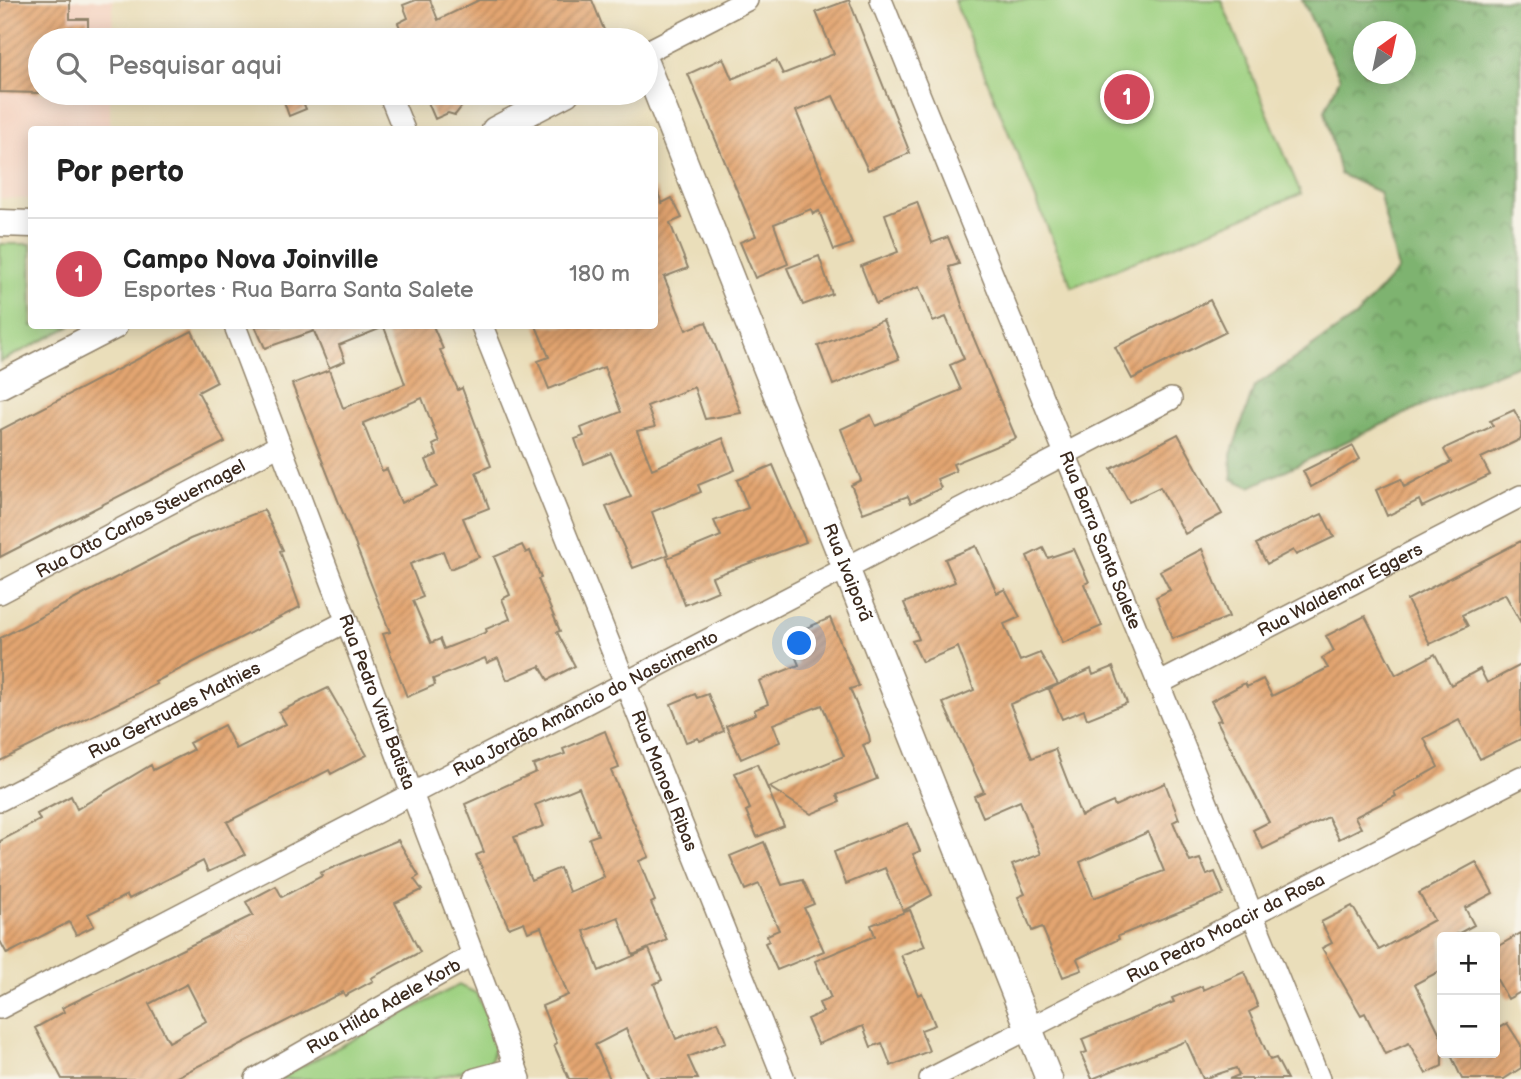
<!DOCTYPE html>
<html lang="pt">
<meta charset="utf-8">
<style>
body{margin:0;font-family:"Balsamiq Sans",sans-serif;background:#f6f6f6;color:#222}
.controls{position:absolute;right:21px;bottom:21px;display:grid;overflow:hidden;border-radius:7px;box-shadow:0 4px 18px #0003}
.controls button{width:63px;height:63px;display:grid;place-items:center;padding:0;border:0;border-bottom:2px solid #e0e0e0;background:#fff;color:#222;font:35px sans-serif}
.compass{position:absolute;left:1353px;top:21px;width:63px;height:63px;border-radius:50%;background:#fff;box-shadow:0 4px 18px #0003;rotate:33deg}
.you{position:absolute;left:800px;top:644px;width:24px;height:24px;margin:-18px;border:5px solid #fff;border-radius:50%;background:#1a73e8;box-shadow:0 0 0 10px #1a73e833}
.badge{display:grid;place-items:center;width:46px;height:46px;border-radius:50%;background:#d1495b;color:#fff;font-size:23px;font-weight:700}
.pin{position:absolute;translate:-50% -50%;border:4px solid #fff;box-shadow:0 2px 7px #0006}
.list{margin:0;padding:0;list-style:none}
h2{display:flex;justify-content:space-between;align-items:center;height:91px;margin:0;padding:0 28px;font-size:30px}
h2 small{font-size:23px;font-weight:400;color:#767676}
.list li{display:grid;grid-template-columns:46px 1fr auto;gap:21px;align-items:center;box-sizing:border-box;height:112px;padding:0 28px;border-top:2px solid #e0e0e0}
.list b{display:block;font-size:26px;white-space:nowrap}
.list p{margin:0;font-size:23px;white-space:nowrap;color:#767676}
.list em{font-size:23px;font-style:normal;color:#767676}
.icon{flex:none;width:38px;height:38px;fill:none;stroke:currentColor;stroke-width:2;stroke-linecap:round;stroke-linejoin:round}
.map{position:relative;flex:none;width:1521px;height:1079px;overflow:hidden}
.search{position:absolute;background:#fff;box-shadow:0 4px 18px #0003;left:28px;top:28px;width:630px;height:77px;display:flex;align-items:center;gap:18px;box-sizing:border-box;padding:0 24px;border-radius:38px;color:#767676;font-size:26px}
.panel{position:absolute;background:#fff;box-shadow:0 4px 18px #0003;left:28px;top:126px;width:630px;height:203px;border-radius:7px}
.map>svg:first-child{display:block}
</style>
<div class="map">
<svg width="1521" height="1079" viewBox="0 0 1521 1079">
<defs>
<pattern id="forest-crowns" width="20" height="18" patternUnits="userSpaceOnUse" patternTransform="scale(1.75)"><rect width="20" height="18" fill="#7eb36f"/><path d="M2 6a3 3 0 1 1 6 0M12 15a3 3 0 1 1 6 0" fill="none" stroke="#68925b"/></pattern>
<pattern id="building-hatch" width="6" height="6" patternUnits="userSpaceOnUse" patternTransform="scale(1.75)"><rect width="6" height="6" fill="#e3a571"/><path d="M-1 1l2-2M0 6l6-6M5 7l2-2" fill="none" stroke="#b9875c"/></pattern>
</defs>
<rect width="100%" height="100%" fill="#f7f3e8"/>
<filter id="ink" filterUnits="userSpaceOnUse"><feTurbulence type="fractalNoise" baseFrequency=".0143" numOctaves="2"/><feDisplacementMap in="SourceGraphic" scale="14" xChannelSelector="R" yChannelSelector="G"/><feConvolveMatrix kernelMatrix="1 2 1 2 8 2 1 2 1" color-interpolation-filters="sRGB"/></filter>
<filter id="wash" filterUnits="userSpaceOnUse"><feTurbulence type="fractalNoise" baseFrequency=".00686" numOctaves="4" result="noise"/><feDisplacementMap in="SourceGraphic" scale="28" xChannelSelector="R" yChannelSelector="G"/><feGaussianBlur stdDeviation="1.57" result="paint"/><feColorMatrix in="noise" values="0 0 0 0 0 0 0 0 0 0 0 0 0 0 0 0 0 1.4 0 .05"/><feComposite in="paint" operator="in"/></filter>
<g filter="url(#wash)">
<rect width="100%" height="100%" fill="#eadeba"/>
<path fill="#f5d3c1" d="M0,0H113L112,40H40V93H110V129L32,130L31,199L0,198Z"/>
<path fill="#9ed181" stroke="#6c7e50" stroke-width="2" d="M954,0H1221L1301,194L1072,287Z
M0,244H31L32,326H71L0,362Z
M459,985L476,993C487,1018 504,1040 488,1065L430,1079H277Z"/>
<path fill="url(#forest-crowns)" stroke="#5c6e46" stroke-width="2" fill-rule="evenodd" d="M1302,0H1521V364L1451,392L1250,487L1232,479L1231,455L1254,387L1356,316L1398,270L1379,192L1340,174L1325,110L1340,78ZM1364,32H1406V74H1364Z"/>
<g id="blocks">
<path fill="url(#building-hatch)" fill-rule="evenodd" d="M0,0H70V19H88V40H40V93L0,92Z
M416,0H430L438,20L479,0H592L606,35L593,40H397L404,37L398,23L408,18L403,5Z
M849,0L910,153L868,170L833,96L796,111L852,244L834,250L819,211L813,214L811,209L774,224L788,264L755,278L740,242L756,236L688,74L723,58L732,79L776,60L783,74L834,54L816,12Z
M281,93H299L306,109L289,116Z
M424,93H472L455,115L448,113L435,119Z
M655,186L662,203L672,198L682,218L670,223L688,268L664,277L686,330L706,322L741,413L705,419L694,387L647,406L655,427L637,431L652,469L723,438L735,470L698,485L701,492L652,512L668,555L633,568L606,507L631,497L611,453L584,464L575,439L584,436L581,428L621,412L604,367L549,389L538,361L549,357L536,326H654Z
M917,202L932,243L948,237L959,264L949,267L972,334L1016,438L953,464L956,471L937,479L941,488L911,503L908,496L863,513L851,485L861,480L841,429L871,415L876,426L961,390L950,365L964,359L946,317L933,322L919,287L876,304L861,266L898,252L885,214Z
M819,256L832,294L803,305L787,268Z
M1210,300L1226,332L1132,379L1115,347Z
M883,320L899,359L833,385L818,346Z
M255,326H433L443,349L440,350L458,390L462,388L491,466L476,472L489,508L463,518L479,557L450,569L443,551L410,564L423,597L413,601L431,643L440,639L444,649L487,632L486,629L510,619L502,599L510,595L494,557L522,545L526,553L530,551L541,578L538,579L560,631L557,632L575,666L548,680L540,666L507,680L498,658L487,663L485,658L433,679L435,685L407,697L383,634L390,632L292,384L329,370L343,408L405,384L384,327L339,345L345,361L329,368L314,331L265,348ZM422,398L439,442L433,445L437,455L426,460L437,487L401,503L387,469L382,471L363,423Z
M192,331L217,382L198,392L225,442L0,557V430Z
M1514,410L1521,423V439L1481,458L1490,475L1422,507L1419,500L1387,516L1376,490L1401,479L1404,487L1451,462L1444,450L1447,447L1493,426L1490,421Z
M1178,434L1222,514L1185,534L1160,487L1129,502L1111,469Z
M1353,446L1360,459L1311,487L1303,471Z
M773,465L806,542L712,577L718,591L685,605L667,558L721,536L714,521L748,508L737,480Z
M264,510L283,550L280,551L300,607L155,682L157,684L0,761V638L190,539Z
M1322,514L1334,537L1296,555L1293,550L1267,564L1256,544Z
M1521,541V623L1505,594L1462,615L1468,626L1430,644L1407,600Z
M976,546L997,593L1005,589L1020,617L1004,624L1020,661L1040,653L1058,684L1010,704L1032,758L1055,749L1081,816L1113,802L1115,806L1165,783L1179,819L1173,822L1190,862L1200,859L1207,875L1215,872L1224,894L1118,936L1119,939L1077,959L1082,970L1063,977L1042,927L1032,931L1018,897L1025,894L1012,865L1041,854L1020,801L983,817L974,796L984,792L943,703L974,690L958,647L922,662L912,641L919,639L904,603L955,582L945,559ZM1148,832L1164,871L1094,898L1080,862Z
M1043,548L1048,558L1074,549L1089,582L1084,584L1102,626L1063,643L1027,556Z
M1202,549L1229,617L1172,639L1156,597L1170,590L1160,571Z
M1365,616L1396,675L1435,654L1451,685L1480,669L1487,683L1521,665V739L1480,759L1459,720L1424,738L1438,767L1394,792L1396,796L1355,817L1361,828L1339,839L1328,817L1263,849L1253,830L1269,822L1217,721L1221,720L1211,701L1245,683L1247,687L1263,679L1272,696L1328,668L1322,658L1334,651L1326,636Z
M830,618L859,686L850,689L869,735L870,742L863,745L877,779L837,795L840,802L811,814L769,787L844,756L822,705L773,724L780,742L741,759L726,726L756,714L754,710L768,704L759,681L799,665L787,636Z
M1113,667L1127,703L1087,719L1084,710L1062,719L1049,689L1091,669L1093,675Z
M328,688L367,755L331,774L329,770L227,822L245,855L208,872L203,861L129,899L127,895L88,914L94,926L76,935L69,922L7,954L0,941V841L40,820L37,814L71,796L77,809L151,765L153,770L193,750L189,743L224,725L236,749L286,724L279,712Z
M695,694L697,698L708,694L724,731L700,741L698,738L686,742L671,704Z
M605,731L619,768L611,771L649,857L639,861L655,901L651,903L667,940L633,955L618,917L584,931L599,971L649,949L662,980L654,984L676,1039L718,1022L726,1042L688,1057L698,1079H649L626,1029L595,1045L610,1079H569L554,1045L557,1043L542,1006L568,995L541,927L528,932L524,922L509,928L476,855L484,852L465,804L536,772L533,765L565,754L563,749ZM579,787L598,835L589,838L604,877L569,892L560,868L531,880L514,837L544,826L535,805Z
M757,764L784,826L757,837L746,811L750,809L735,773Z
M908,823L920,851L913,854L932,895L903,911L885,868L846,884L834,852Z
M398,840L419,876L414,879L422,890L395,903L420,952L371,978L373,981L345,996L343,992L173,1079H62L35,1028L64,1012L62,1008L253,915L246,902L276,886L282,897L322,876L320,873ZM187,984L206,1021L169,1042L149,1004Z
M764,842L782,885L803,880L814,904L804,908L824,951L777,970L765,943L769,941L767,935L779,930L759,884L745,890L730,856Z
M1476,862L1493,893L1465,908L1474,925L1452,937H1442V970L1415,984L1442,1038V1066L1426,1074L1409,1043L1385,1054L1365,1013L1361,1015L1322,948L1332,943L1321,922L1352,906L1379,950L1434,920L1419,893Z
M910,910L925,946L901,955L918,995L922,993L935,1025L921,1030L929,1051L891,1066L882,1043L871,1047L863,1026L818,1044L807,1019L823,1012L819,1003L831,998L815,961L875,936L871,925Z
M1521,933V992L1508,999L1495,976V948Z
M1244,972L1258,1007L1249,1012L1270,1060L1276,1058L1287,1079H1229L1239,1075L1236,1068L1203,1079L1186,1041L1092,1079L1081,1054L1087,1052L1082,1039L1174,1002L1172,998L1202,986L1203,990Z
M1507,1023L1521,1045V1068L1504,1079H1462L1450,1053H1495V1030Z"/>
</g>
</g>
<g filter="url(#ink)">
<use href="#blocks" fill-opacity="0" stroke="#92846c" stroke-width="2"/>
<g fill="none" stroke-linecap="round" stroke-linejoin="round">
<g stroke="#92846c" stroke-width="24">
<g id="minor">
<path id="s1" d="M881,0L1319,1079"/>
<path d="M646,52L747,0"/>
<path d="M389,93L404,130"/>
<path id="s2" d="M235,326L520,1079"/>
<path id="s3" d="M482,326L784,1079"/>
<path id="s4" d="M0,593L280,445"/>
<path id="s5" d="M1158,684L1521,496"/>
<path id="s6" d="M0,800L347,621"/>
<path id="s7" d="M0,1008L1171,399"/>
<path id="s8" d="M256,1079L473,955"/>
<path d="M475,1079L516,1068"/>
<path id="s9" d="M930,1079L1521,777"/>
</g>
</g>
<g stroke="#92846c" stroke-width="29">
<g id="tertiary">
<path id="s10" d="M646,65L1049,1079"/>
<path d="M495,130L566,93"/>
<path d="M0,223L32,224"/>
<path d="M0,385L114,326"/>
</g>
</g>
<use href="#minor" stroke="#fff" stroke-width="21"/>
<use href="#tertiary" stroke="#fff" stroke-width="26"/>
</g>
</g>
<g text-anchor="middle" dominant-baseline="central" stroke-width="5" stroke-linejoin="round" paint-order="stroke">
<g font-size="18" fill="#3b2a1e" stroke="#f7f3e8">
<text stroke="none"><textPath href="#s4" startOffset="159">Rua Otto Carlos Steuernagel</textPath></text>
<text stroke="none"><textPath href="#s1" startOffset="583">Rua Barra Santa Salete</textPath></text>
<text stroke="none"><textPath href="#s10" startOffset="546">Rua Ivaiporã</textPath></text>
<text stroke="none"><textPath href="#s5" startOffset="205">Rua Waldemar Eggers</textPath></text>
<text stroke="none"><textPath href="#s2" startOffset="402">Rua Pedro Vital Batista</textPath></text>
<text stroke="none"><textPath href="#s7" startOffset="660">Rua Jordão Amâncio do Nascimento</textPath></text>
<text stroke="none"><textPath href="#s6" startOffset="196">Rua Gertrudes Mathies</textPath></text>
<text stroke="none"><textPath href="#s3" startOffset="490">Rua Manoel Ribas</textPath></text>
<text stroke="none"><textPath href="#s9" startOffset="332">Rua Pedro Moacir da Rosa</textPath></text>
<text stroke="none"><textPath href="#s8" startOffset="147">Rua Hilda Adele Korb</textPath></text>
</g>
</g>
</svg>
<div class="controls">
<button>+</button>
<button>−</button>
</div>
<svg class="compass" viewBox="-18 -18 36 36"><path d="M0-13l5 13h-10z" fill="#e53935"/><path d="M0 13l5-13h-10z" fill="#767676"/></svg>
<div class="you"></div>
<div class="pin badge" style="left:1127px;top:97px">1</div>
<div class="search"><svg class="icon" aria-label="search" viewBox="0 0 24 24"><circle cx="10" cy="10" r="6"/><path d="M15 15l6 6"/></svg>Pesquisar aqui</div>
<section class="panel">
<h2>Por perto<small></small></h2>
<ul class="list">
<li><span class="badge">1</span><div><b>Campo Nova Joinville</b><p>Esportes · Rua Barra Santa Salete</p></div><em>180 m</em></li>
</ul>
</section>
</div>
